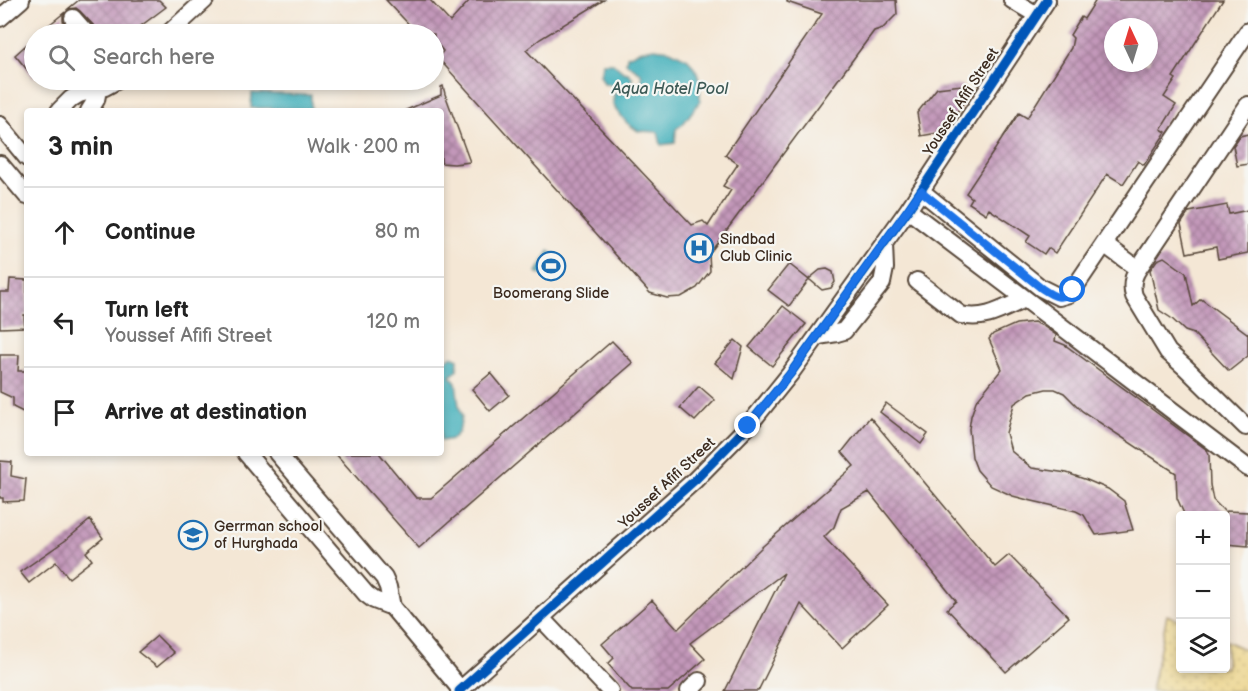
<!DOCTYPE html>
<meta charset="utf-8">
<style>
body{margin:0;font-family:"Balsamiq Sans",sans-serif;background:#f6f6f6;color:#222}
.controls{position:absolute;right:18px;bottom:18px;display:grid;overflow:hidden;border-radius:6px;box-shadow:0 3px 9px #0003}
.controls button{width:54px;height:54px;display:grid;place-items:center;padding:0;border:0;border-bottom:2px solid #e0e0e0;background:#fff;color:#222;font:30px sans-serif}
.compass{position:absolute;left:1104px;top:18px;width:54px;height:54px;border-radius:50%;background:#fff;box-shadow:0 3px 9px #0003;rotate:356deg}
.stop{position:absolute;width:18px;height:18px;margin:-14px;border:4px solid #1a73e8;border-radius:50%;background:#fff}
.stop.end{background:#1a73e8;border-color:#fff;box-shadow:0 2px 6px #0008}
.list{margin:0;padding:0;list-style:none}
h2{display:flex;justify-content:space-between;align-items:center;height:78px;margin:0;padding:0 24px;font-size:26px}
h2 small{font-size:20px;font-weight:400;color:#767676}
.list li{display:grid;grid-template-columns:39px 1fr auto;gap:18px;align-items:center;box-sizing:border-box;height:90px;padding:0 24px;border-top:2px solid #e0e0e0}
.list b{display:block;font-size:22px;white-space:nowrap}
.list p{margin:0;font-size:20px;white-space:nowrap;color:#767676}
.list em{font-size:20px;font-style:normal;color:#767676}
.icon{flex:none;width:33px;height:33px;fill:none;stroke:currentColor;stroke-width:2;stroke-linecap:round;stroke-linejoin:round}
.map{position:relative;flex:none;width:1248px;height:691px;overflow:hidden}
.search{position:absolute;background:#fff;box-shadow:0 3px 9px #0003;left:24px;top:24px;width:420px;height:66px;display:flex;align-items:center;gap:15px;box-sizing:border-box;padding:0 21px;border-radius:33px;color:#767676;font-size:22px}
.panel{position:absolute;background:#fff;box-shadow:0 3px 9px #0003;left:24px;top:108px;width:420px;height:348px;border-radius:6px}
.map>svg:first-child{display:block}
</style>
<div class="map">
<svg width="1248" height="691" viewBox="0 0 1248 691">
<defs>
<pattern id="sand-dots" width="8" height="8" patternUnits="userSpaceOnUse" patternTransform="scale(1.5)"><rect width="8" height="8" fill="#eeda9e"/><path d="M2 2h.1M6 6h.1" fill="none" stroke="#cdbb88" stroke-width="1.8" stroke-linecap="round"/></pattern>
<pattern id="building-cross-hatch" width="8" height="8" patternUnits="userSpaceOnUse" patternTransform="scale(1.5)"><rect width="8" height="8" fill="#c398ba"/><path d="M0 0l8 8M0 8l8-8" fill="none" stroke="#a07c97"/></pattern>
</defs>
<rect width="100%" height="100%" fill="#f6f6f2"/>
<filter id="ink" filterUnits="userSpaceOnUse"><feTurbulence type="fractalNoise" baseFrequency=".0167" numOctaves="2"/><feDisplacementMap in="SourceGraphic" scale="12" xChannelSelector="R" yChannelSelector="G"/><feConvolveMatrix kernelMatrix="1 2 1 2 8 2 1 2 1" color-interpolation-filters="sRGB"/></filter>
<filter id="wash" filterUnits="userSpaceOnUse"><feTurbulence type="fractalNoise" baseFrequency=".008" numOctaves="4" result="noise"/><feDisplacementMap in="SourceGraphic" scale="24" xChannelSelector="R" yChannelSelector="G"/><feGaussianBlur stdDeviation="1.35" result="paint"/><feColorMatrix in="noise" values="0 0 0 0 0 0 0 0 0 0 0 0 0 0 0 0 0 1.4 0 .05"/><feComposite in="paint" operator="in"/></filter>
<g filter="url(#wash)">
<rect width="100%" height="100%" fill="#f4e7d5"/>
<path fill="url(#sand-dots)" stroke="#94825e" stroke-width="1.5" d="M1167,615L1180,621V668H1226V641L1248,651V691H1151Z"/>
<path fill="#3fafba" stroke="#3d6c6c" stroke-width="1.5" d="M654,48L670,50L688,59L697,72L700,85V101L683,124L676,129L675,143L661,145L658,132L638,131L627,123L616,110L613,103L614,93C627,94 633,94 642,83L641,73L626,63L627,56L639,51Z
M603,63H613L623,72L628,73L633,78L628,84L612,85L604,83L600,75Z
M252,93L311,95V109L251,108Z
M549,251L564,260L552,281L537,272Z
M452,356L458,359L457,371L450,376L456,383L459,406L462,416L459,432L452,439L441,441V374L443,362Z"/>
<g id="blocks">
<path fill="url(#building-cross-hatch)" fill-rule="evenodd" d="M79,0H159L166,7L130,34H97L95,27L80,11L76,8L68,9Z
M386,0H430L450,22L470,0H604L540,39L526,50L692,225L703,221L708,226L731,190L723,186L738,164L725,155L822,14L787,2V0H896L897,14L883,28L874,31L709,254L710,271L697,288L681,297L667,298L650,293L438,58L443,51L434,40V34H418Z
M1096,0H1223L1173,77L1176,79L1164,97L1176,105L1161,129L1166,132L1144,165L1138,161L1123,184L1107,174L1055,253L1048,248L1044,254L1026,242L1030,236L989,209L986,214L969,203L972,198L966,193L1019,113L1027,118L1071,48L1073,38L1070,35L1081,17L1084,19ZM1113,27H1149V63H1113Z
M65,12L63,15V21L73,34H38Z
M34,38V78L15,55Z
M962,85L966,99L943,132L921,136L917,113L937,88Z
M443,86L445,94L470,162L454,164L441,163V111H404L441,95V87Z
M1248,134V164L1237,166L1233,146L1240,136Z
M1227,205L1229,214L1248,210V253L1218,259L1216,247L1187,253L1181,224L1189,212Z
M1164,257L1186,273L1193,306L1201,299L1248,334V356L1229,371L1194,334L1185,331L1171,318L1159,310L1150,270L1157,260Z
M789,264L809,280L789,306L768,290Z
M827,269L833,272L835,282L831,288L822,290L809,279L820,270Z
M10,279L27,280V315H24L25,327L0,328V292H9Z
M783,306L806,324L772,366L749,347Z
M1034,322L1043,326L1056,335L1055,341L1065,345L1207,450L1209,455L1210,485L1213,500L1226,513V511L1248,512V546L1226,544V516H1185L1177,498L1176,473L1082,411L1064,393L1055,389H1046L1030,393L1014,404L1006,433L1011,451L1032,468L1067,473L1087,480L1108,489L1124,501L1133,530L1096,535L1084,515L1076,511L1028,500L1013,496L991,486L977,470L972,457L969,429L971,416L976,401L1002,369L989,339L993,334L1016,324Z
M735,340L743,347L734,379L715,363Z
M612,341L633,363L419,548L335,453H379L416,498H431Z
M0,355H19L18,371H27V414L13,407V398L0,392Z
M491,373L509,395L490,411L472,389Z
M699,386L715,400L695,421L680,408Z
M886,403L928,434L921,444L880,412Z
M870,417L995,567L1009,555L1069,617L1006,672L947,609L956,601L869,492L841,508L834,527L824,537L888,605L842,648L801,604L758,691H725L784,573L690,643L705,659L668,691H632L608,664L614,658L602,644L652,600L678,629L763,546L854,466L842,452Z
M0,461L12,462L11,476L26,479L24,501L3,502V498H0Z
M90,520L103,538L86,552L92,560L69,578L56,562L29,583L20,572L66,540Z
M157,636L174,653L157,667L138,652Z"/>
</g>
</g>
<g filter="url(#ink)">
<use href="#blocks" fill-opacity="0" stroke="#574639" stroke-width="1.5"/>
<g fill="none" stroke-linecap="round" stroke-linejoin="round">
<g stroke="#574639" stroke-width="20">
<path id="minor" d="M1012,0L1037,15
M0,18L21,0
M73,18L87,34
M168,34L205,0
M59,111L71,99L79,94L105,87L118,80
M89,111L96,100L98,90
M0,125L27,158
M0,164L27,196
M921,191L1041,288L1059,297L1069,294L1073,290L1248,31
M908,210L1248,468
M1104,244L1138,269
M917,281L961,315C986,321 1004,308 1025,299
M818,336L837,333L844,331L882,283L885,268L884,244
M1246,427L1186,368L1168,352L1134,296C1131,286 1132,278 1138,269L1248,105
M246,453L366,594L374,600L392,607L461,690
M277,453L384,578L388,587L392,607
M541,618L610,691
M459,691L695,480L748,426L790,374L908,210L1047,0
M689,691L699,681"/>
</g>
<use href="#minor" stroke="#fff" stroke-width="16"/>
<g stroke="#f6f6f2" stroke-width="13">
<path id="cycleway" d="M459,691L695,480L748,426L790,374L908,210L1047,0"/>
</g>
<use href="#cycleway" stroke="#0057b8" stroke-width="9"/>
</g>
</g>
<g fill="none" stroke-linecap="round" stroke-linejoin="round" filter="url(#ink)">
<path stroke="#1a73e8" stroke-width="8" d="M748,426L790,374L921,191L1041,288C1053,296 1061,302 1073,290"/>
</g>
<defs>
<g id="hospital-ring" transform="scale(1.5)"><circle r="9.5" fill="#f6f6f2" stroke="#1f6fb2" stroke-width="1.5"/><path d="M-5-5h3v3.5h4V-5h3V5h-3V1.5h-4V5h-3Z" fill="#1f6fb2"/></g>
<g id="stadium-ring" transform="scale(1.5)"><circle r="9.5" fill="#f6f6f2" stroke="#1f6fb2" stroke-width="1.5"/><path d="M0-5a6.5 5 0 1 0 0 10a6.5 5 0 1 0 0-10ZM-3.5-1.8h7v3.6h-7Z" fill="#1f6fb2"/></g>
<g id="school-ring" transform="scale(1.5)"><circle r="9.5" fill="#f6f6f2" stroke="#1f6fb2" stroke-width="1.5"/><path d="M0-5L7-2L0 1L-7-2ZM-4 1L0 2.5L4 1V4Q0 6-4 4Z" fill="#1f6fb2"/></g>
</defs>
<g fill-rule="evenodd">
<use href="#hospital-ring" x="699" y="248"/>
<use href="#stadium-ring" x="551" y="266"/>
<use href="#school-ring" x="193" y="535"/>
</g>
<g text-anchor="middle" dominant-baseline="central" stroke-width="4.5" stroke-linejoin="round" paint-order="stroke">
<g font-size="15" fill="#3b2a1e" stroke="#f6f6f2">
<text transform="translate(961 102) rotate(-57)">Youssef Afifi Street</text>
<text transform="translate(667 483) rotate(-43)">Youssef Afifi Street</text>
</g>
<g font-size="15" fill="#3b2a1e" stroke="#f6f6f2" text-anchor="start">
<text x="720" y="239">Sindbad<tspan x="720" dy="17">Club Clinic</tspan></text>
<text x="551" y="293" text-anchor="middle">Boomerang Slide</text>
<text x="214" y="526">Gerrman school<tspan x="214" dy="17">of Hurghada</tspan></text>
</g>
<g font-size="16" font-style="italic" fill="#3c5955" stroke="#f6f6f2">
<text x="670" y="89">Aqua Hotel Pool</text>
</g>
</g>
</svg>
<div class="controls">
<button>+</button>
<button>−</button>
<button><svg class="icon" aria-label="layers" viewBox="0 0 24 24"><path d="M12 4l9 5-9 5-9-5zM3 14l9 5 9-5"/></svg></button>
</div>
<svg class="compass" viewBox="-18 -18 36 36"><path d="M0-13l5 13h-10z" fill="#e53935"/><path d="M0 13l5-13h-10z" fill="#767676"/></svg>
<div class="stop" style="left:1073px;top:290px"></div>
<div class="stop end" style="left:748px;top:426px"></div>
<div class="search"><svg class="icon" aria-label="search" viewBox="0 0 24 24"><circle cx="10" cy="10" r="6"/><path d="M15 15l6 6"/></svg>Search here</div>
<section class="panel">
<h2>3 min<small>Walk · 200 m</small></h2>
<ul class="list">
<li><svg class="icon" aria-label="ahead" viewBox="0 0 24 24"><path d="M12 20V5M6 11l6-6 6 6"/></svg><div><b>Continue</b></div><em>80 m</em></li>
<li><svg class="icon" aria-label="left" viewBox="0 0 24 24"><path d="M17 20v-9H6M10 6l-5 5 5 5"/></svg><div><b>Turn left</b><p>Youssef Afifi Street</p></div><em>120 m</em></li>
<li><svg class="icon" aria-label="arrive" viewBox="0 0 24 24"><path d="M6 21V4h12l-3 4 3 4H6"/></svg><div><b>Arrive at destination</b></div></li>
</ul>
</section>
</div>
